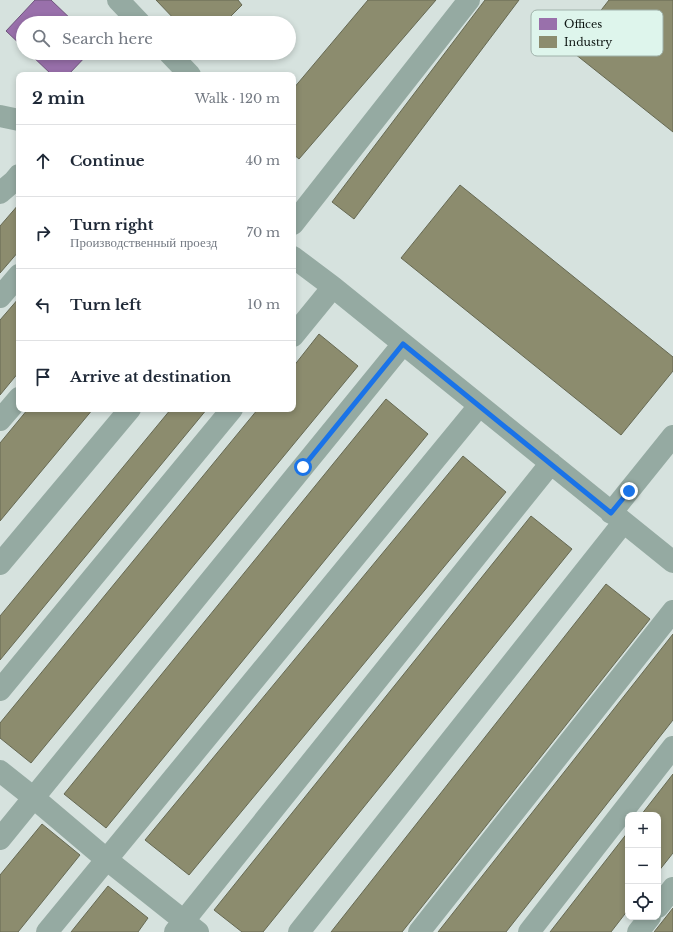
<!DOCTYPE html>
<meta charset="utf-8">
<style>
body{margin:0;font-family:"Libre Baskerville",serif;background:#f6f6f7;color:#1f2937}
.controls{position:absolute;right:12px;bottom:12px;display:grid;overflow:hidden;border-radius:8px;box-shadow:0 2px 6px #0003}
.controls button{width:36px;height:36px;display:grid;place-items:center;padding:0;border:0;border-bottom:1px solid #e0e1e3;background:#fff;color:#1f2937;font:20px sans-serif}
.stop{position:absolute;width:12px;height:12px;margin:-9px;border:3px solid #1a73e8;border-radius:50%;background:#fff}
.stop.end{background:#1a73e8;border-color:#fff;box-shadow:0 1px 4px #0008}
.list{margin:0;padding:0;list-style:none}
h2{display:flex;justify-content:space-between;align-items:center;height:52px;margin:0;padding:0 16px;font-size:17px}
h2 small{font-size:13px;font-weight:400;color:#747a83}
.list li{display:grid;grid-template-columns:26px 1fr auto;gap:12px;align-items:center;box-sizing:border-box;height:72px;padding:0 16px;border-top:1px solid #e0e1e3}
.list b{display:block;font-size:15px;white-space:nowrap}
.list p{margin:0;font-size:13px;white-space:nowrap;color:#747a83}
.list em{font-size:13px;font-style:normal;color:#747a83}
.icon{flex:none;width:22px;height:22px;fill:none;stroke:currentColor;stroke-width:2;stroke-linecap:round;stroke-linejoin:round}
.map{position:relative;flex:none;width:673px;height:932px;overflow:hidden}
.search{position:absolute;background:#fff;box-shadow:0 2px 6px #0003;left:16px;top:16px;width:280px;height:44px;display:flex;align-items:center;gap:10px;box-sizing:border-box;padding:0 14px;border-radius:22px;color:#747a83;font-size:15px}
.panel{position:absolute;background:#fff;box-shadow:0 2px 6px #0003;left:16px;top:72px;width:280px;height:340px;border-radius:8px}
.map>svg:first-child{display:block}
</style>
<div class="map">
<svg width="673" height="932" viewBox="0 0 673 932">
<rect width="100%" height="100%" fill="#d6e2de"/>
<path fill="#9970ab" stroke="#6f557d" d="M35,0H51L75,23H23V47L6,31Z
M29,53H89L68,75H52Z"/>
<path fill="#8c8c6e" stroke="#666953" d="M156,0H238L242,5L224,23H178Z
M368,0H436L299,159L293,154V89Z
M485,0H519L354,219L332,202Z
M609,0H673V132L570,50Z
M460,185L673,357V371L621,435L401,258Z
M19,204V251L0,273V226Z
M19,298V372L0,395V320Z
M319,334L358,366L31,763L0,738V723L258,409H293V367Z
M386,399L428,434L106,828L64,794Z
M28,409H93L0,521V443Z
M171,409H207L0,660V616Z
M463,456L506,492L189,875L145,840Z
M531,516L572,549L263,932H242L214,910Z
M606,584L650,619L402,932H331Z
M673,634V720L506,932H438Z
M673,774V853L658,872V815H641Z
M42,824L80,855L18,932H0V875Z
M628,832V910L611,932H550Z
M108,886L148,918L138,932H71Z
M673,908V932H654Z"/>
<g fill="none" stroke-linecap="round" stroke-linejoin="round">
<path stroke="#95aaa2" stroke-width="22" d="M118,0L140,23
M169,53L190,75
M0,116L19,120
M0,193L14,181L19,175
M293,224L469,0
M293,257L333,287L673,562
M0,297L19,275
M293,336L333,287
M0,420L19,398
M611,513L673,436
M0,564L130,409
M0,690L232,409
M0,771L34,798L106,859L198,932
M0,839L403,344
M658,907L673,888
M47,932L479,406
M175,932L551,463
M299,932L623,523
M419,932L673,611
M529,932L673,747
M638,932L650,917"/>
</g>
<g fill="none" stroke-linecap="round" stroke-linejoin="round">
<path stroke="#1a73e8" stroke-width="5" d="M303,467L403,344L611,513L629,491"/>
</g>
<rect x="531" y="10" width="132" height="46" rx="6" fill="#def5ec" stroke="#a0b2ab" stroke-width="1"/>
<rect x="539" y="18" width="18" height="12" fill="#9970ab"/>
<rect x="539" y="36" width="18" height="12" fill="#8c8c6e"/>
<g font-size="11" fill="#0e1613">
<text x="564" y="28">Offices</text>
<text x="564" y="46">Industry</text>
</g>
</svg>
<div class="controls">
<button>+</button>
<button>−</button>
<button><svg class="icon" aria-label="locate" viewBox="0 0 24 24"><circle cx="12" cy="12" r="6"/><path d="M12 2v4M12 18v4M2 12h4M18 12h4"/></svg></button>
</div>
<div class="stop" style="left:303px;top:467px"></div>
<div class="stop end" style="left:629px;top:491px"></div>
<div class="search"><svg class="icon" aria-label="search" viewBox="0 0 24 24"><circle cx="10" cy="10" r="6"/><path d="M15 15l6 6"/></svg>Search here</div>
<section class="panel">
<h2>2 min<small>Walk · 120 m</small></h2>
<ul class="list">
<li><svg class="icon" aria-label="ahead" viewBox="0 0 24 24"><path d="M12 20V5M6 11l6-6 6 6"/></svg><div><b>Continue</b></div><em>40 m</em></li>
<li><svg class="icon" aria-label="right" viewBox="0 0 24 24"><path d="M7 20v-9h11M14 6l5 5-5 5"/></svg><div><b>Turn right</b><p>Производственный проезд</p></div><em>70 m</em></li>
<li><svg class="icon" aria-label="left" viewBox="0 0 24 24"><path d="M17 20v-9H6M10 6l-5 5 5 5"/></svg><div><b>Turn left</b></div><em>10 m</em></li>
<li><svg class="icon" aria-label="arrive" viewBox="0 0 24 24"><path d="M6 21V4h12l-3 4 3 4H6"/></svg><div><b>Arrive at destination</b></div></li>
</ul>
</section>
</div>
